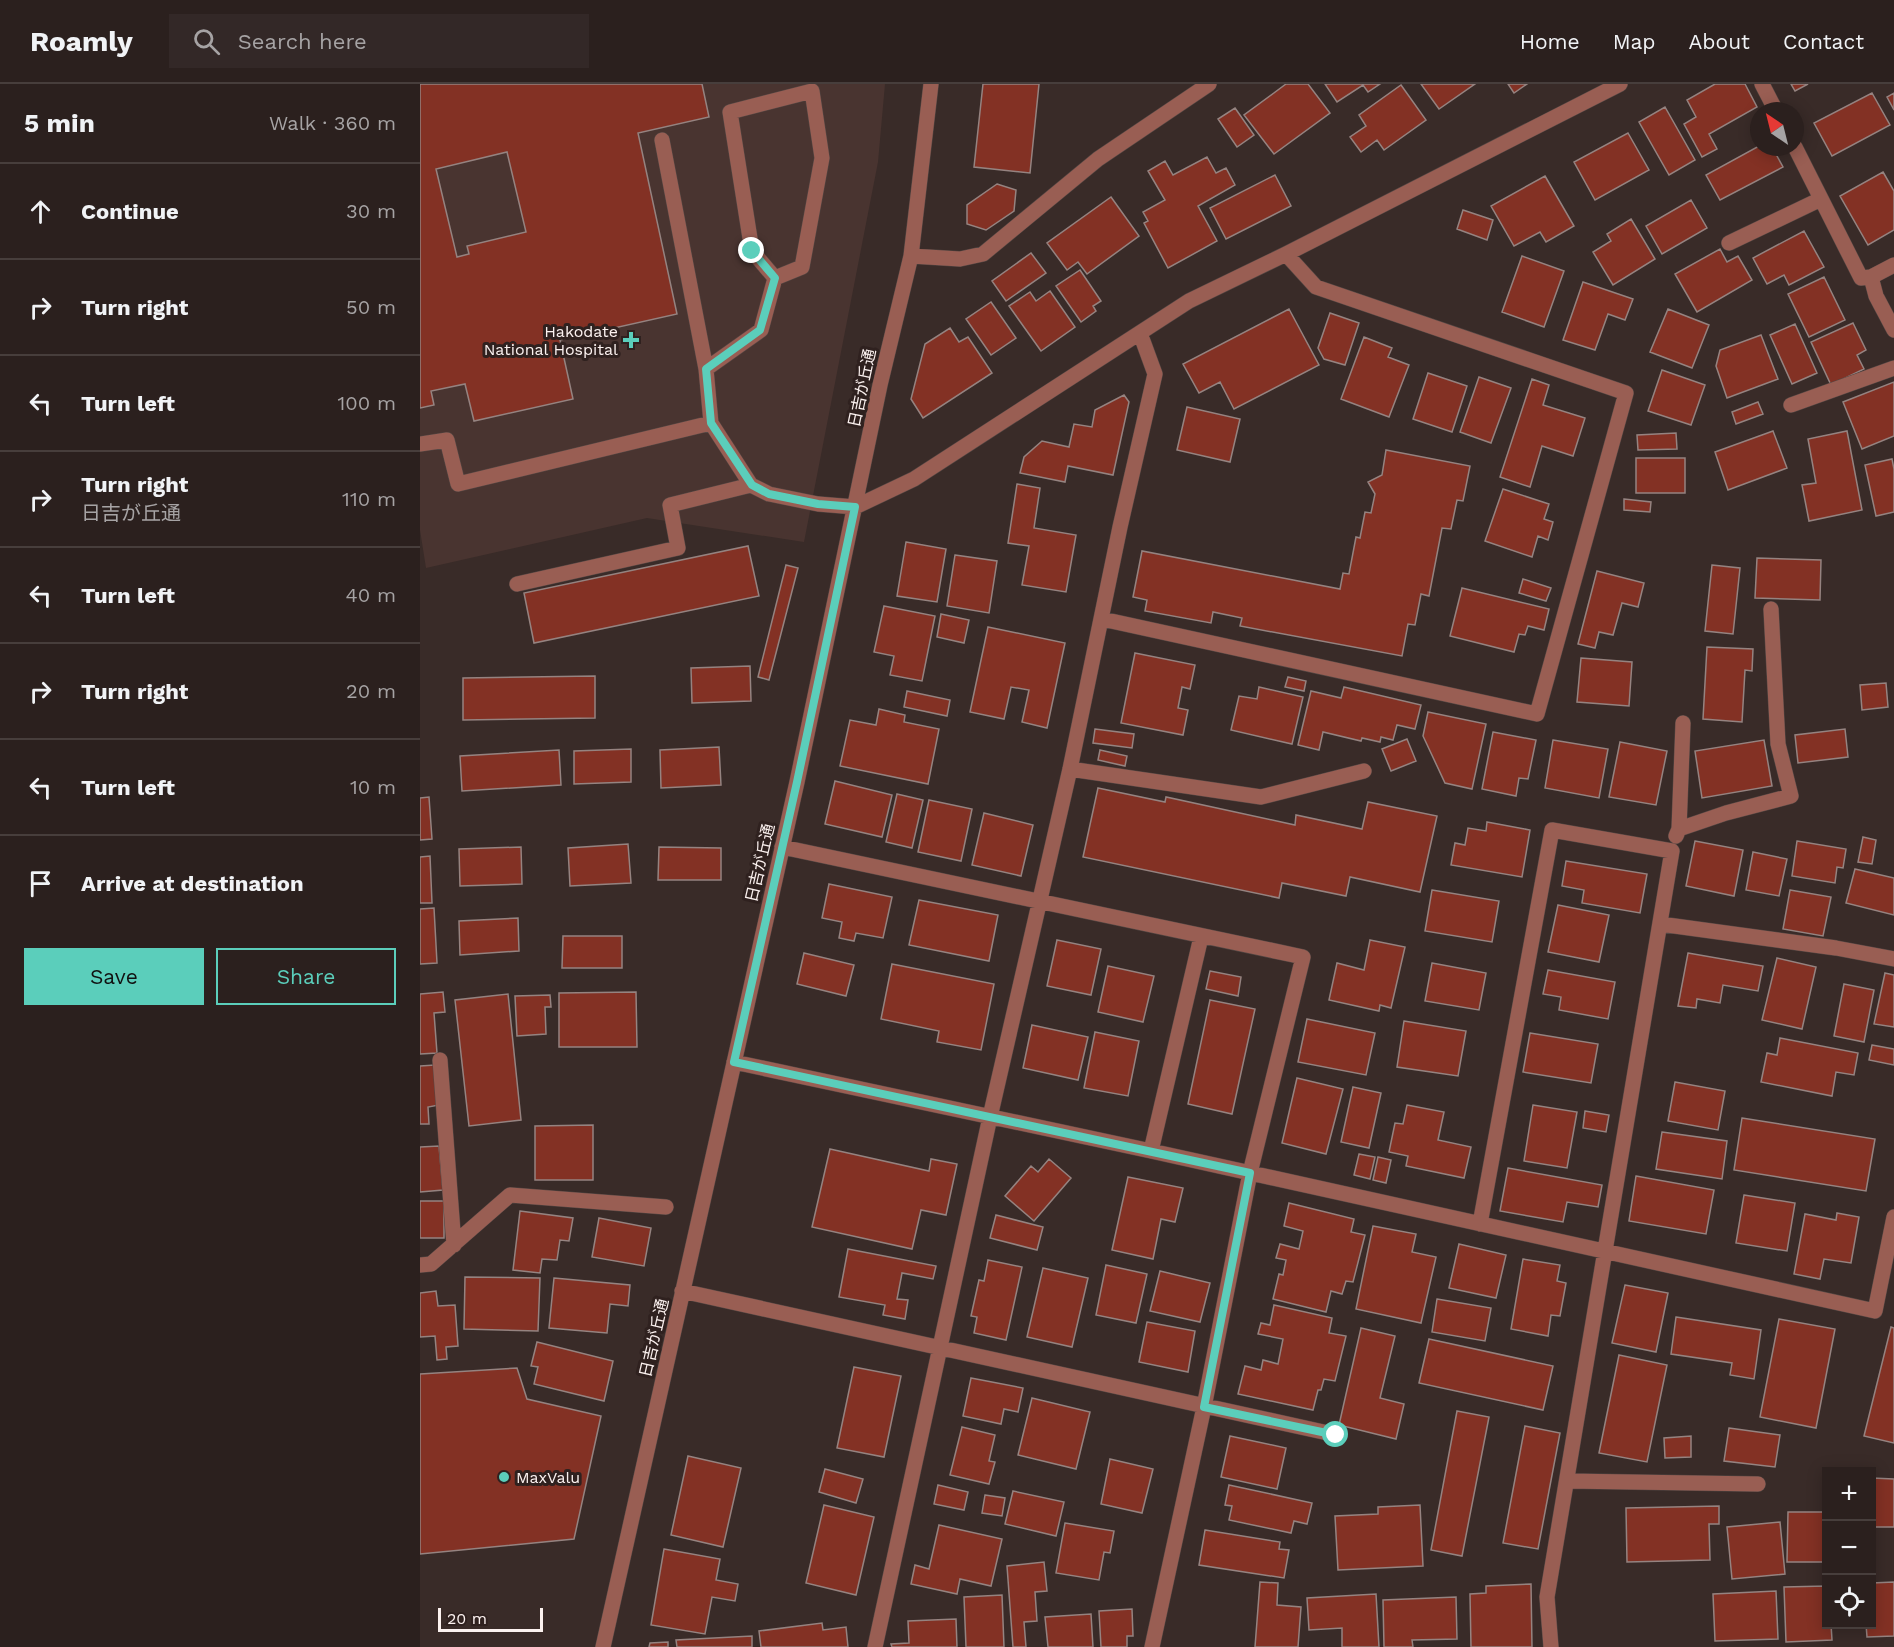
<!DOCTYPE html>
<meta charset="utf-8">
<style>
body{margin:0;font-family:"Work Sans","Noto Sans JP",sans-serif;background:#332827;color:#f1f3f6}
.controls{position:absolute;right:18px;bottom:18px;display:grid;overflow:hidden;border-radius:0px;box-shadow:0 3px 15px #0003}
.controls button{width:54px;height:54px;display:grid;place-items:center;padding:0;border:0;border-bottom:2px solid #473e3c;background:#2b201e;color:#f1f3f6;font:30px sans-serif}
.compass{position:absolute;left:1330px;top:18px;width:54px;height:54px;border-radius:50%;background:#2b201e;box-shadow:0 3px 15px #0003;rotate:325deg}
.scale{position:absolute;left:18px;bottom:15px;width:105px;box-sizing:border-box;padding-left:6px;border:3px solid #fcf2f0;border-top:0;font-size:16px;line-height:21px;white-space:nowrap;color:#fcf2f0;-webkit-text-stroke:4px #2f211f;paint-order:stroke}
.stop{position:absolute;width:18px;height:18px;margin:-14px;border:4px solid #5bcebb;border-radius:50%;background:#fff}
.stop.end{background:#5bcebb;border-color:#fff;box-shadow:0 2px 6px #0008}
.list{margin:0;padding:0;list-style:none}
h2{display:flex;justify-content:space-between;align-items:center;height:78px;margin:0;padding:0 24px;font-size:26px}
h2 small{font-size:20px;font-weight:400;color:#a6a3a4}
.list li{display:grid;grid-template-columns:39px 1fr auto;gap:18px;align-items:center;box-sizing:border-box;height:96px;padding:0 24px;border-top:2px solid #473e3c}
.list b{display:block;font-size:22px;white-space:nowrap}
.list p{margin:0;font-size:20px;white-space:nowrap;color:#a6a3a4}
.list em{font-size:20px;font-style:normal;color:#a6a3a4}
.actions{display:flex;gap:12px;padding:18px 24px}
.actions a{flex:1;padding:14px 0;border:2px solid #5bcebb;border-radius:0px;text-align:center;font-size:21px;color:#5bcebb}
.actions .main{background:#5bcebb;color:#111}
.icon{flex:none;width:33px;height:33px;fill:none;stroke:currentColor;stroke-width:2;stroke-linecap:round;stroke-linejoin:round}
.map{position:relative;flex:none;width:1474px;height:1563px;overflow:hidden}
header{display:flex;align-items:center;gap:36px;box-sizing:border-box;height:84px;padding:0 30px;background:#2b201e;border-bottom:2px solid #473e3c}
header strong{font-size:28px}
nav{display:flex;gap:33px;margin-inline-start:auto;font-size:21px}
.search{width:420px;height:54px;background:#332827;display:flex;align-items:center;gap:15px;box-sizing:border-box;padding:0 21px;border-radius:0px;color:#a6a3a4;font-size:22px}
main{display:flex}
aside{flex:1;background:#2b201e}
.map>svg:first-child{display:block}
</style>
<header>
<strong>Roamly</strong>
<div class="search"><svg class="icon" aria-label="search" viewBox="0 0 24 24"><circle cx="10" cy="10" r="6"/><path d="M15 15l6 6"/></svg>Search here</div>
<nav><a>Home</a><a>Map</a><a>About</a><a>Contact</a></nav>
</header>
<main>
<aside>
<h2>5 min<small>Walk · 360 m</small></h2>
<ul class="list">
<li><svg class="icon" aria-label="ahead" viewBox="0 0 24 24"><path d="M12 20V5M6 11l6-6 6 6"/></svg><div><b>Continue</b></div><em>30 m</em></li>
<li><svg class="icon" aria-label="right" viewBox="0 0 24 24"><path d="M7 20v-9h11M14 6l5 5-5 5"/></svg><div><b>Turn right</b></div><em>50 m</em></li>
<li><svg class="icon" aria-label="left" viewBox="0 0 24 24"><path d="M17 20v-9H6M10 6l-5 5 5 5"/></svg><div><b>Turn left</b></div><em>100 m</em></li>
<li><svg class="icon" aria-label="right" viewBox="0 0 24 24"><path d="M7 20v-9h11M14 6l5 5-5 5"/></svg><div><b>Turn right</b><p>日吉が丘通</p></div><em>110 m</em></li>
<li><svg class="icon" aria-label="left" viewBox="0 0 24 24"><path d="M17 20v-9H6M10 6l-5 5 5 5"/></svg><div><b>Turn left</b></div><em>40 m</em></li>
<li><svg class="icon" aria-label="right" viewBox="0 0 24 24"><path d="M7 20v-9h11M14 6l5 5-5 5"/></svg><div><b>Turn right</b></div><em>20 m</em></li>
<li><svg class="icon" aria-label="left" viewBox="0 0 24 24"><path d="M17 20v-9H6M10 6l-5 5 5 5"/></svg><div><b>Turn left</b></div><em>10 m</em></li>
<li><svg class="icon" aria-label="arrive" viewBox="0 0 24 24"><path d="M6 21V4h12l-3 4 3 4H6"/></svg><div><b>Arrive at destination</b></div></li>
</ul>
<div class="actions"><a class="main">Save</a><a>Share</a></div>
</aside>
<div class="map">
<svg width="1474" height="1563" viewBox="0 0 1474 1563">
<rect width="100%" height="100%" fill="#392b28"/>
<path fill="#493430" d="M0,0H465L458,78L384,458L227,434L6,484L0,446Z"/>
<path fill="#833124" stroke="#958380" stroke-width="1.5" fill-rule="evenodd" d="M0,0H282L289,33L218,49L257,230L140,256L153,315L54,337L45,300L11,307L14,321L0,324ZM87,68L106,148L47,162L49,170L37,173L16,85Z
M563,0H619L610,89L554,83Z
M866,0H888L910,29L854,70L824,31Z
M905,0H960L948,8L943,1L917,18Z
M1001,0H1055L1019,25Z
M1088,0H1107L1094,9Z
M1295,0H1325L1337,23L1289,50L1297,65L1282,73L1264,40L1276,33L1267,16Z
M1371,0H1388L1375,7Z
M981,1L1006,36L964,66L957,56L941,68L930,53L946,42L939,31Z
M1452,9L1470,41L1412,72L1394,39Z
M1474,9V26L1467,13Z
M1245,23L1275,76L1249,91L1219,38Z
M815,24L834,51L817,63L798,35Z
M1208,49L1229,86L1175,116L1154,78Z
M1339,62L1352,63L1363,83L1300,116L1286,91Z
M787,73L796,89L806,84L815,101L778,122L797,157L748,184L724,139L728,137L723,128L745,116L728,87L745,77L753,91Z
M1463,88L1474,107V146L1448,161L1420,112Z
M855,91L871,122L806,155L790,124Z
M1125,92L1154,142L1126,158L1120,148L1094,162L1071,122Z
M577,100L596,106L594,127L566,146L547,140V121Z
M691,113L719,152L667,190L658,178L647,186L627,159Z
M1271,116L1287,144L1242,170L1226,142Z
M1043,126L1073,136L1067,156L1037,145Z
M1211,135L1235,175L1193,201L1173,168L1191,157L1187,150Z
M1384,147L1404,183L1369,201L1364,191L1347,200L1333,174Z
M1300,165L1307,178L1318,172L1332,196L1277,228L1255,190Z
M611,169L626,189L586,217L572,197Z
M1102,172L1144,187L1124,243L1082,228Z
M660,186L681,217L673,222L676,227L661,238L636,202Z
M1404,193L1425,236L1389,253L1368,210Z
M1163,198L1213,215L1205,236L1188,230L1175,266L1143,256Z
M630,207L655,243L621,267L589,222L610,208L616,217Z
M571,218L596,254L571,271L546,235Z
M869,225L899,281L814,325L800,298L779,309L763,280Z
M1248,225L1289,241L1272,284L1230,268Z
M910,229L939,239L925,281L904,275L898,264Z
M1433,239L1446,266L1437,271L1444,285L1411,301L1391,258Z
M1375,240L1397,289L1372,300L1350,251Z
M530,244L539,258L548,253L572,289L503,334L491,315L505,260Z
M1341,251L1358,295L1307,314L1296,282L1300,266Z
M944,253L972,264L968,273L989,281L969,333L921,315Z
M1242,286L1285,301L1271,341L1228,327Z
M1008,289L1047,302L1032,348L993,335Z
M1059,293L1091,304L1071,359L1040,348Z
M1112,295L1129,301L1123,321L1165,334L1153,372L1122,362L1110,403L1080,393Z
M1474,298V352L1442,365L1423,318Z
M704,311L709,318L693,391L648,382L645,398L600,389L604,373L622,357L649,363L654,340L672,343L675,326Z
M1338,318L1343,330L1316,340L1312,328Z
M767,323L820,335L810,378L757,366Z
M1353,347L1367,384L1308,406L1295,368Z
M1427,347L1442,426L1389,437L1382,401L1396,399L1388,355Z
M1256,349L1257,365L1218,366L1217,351Z
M966,366L1050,382L1043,417L1037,416L1031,445L1022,444L1009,512L1001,510L995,541L988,540L982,572L820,542L822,534L793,528L791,539L725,527L727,516L713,513L722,467L920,505L923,489L929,490L936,453L940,454L945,428L951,429L955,410L948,398L962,391Z
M1216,374H1265V409H1216Z
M1472,375L1474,385V428L1456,432L1445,381Z
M597,400L620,404L614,444L656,451L646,508L602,501L609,462L588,459Z
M1083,405L1129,420L1124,435L1133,438L1128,456L1118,452L1112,473L1065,457Z
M1204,415L1231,418L1230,428L1204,426Z
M486,458L526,465L517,518L477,512Z
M328,462L339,512L114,559L104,509Z
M535,471L577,477L569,529L527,522Z
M1337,474L1401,476L1400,516L1335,514Z
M366,481L378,484L349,596L338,593Z
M1292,481L1320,484L1313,550L1285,547Z
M1177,487L1224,499L1218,523L1202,519L1193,551L1179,548L1175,564L1158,560Z
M1103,495L1131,504L1126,517L1099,509Z
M1042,504L1129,525L1124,546L1108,542L1105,551L1099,550L1094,568L1030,552Z
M464,522L515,532L502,597L470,591L474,572L454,568Z
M521,530L549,536L544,559L517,553Z
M568,543L645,559L627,644L602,638L609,606L591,603L584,635L550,628Z
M1287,563L1333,565L1332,587L1325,586L1322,638L1283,635Z
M715,569L775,581L770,605L762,603L758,624L768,626L763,651L701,639Z
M1161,574L1212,578L1209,622L1157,618Z
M330,582L331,617L272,619L271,584Z
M175,592V634L43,636V594Z
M868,593L886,597L884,607L865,603Z
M1466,599L1468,623L1442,626L1440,601Z
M839,603L883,613L872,660L811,646L819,612L837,615Z
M924,603L1001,621L995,645L977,641L973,656L961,653L960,658L942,654L941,657L903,648L899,666L878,661L891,607L921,614Z
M487,607L530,616L527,632L484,623Z
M459,625L485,631L484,638L519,645L508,700L420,682L430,636L456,641Z
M1008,628L1066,640L1052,705L1025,699L1003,652Z
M675,645L714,650L712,664L673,659Z
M1425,645L1428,673L1378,679L1375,651Z
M1073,648L1116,656L1108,695L1099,694L1096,712L1062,705Z
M987,655L996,677L971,687L962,665Z
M1133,656L1188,665L1179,714L1125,704Z
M1344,656L1352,702L1282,714L1275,667Z
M1200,658L1247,667L1236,721L1189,713Z
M299,663L301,701L241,704L240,666Z
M211,665V698L154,700V667Z
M139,666L141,701L42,707L40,672Z
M680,666L707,672L705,682L678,676Z
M415,697L472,711L462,753L405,740Z
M678,704L745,718L746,713L875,741L876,731L942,745L948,718L1017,732L1000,808L930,793L926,812L862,799L859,814L663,773Z
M477,710L503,716L492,764L466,758Z
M9,713L12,755L0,756V714Z
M509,716L552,725L541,777L498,768Z
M564,729L613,741L601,792L552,781Z
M1067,738L1110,746L1102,793L1031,781L1035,759L1045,761L1048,744L1066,747Z
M1443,753L1456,756L1452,780L1438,778Z
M1275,757L1323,766L1314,812L1266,802Z
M1377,757L1426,765L1423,784L1417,783L1415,799L1372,792Z
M208,760L211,799L150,802L148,764Z
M101,763L102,800L40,802L39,765Z
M239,763L301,764V796H238Z
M1333,768L1367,775L1359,812L1326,806Z
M10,772L12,819H0V773Z
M1146,777L1227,790L1220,829L1162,819L1164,806L1142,802Z
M1435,785L1474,794V831L1426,819Z
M409,800L472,813L463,854L436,849L434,857L419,854L422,838L402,834Z
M1012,806L1079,817L1072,858L1005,847Z
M1370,806L1411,813L1403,852L1363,845Z
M499,816L578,831L569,877L489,861Z
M1138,821L1189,831L1179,878L1128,868Z
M14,824L17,879L0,880V825Z
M98,834L99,867L40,871L39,837Z
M143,852H202V884H142Z
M637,856L681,865L671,911L627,902Z
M950,856L985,863L971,924L960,921L959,927L909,916L917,879L944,886Z
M384,869L434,881L426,912L377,900Z
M1268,869L1343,882L1338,907L1303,901L1300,919L1277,915L1276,924L1258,922Z
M1357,874L1396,883L1382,945L1342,936Z
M1012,879L1066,889L1059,926L1005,917Z
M472,880L574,900L561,966L517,958L519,947L461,935Z
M688,882L734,892L723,938L678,928Z
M1128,886L1195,898L1188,935L1139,926L1141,913L1123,910Z
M790,887L821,893L818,912L786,905Z
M1465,889L1474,891V943L1454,940Z
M1424,900L1454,906L1444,958L1414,952Z
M23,908L25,928L14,929L17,969L0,970V910Z
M216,908L217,963H139V909Z
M88,910L101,1036L49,1042L35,916Z
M130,911L131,923H125L126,950L97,952L95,912Z
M790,916L835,925L812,1030L768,1020Z
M887,935L955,949L946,991L878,978Z
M984,937L1046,947L1038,992L977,983Z
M612,941L668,953L658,996L603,984Z
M675,948L719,957L708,1012L664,1004Z
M1110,949L1178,960L1171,999L1103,988Z
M1360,954L1438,969L1434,991L1416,988L1412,1012L1341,998L1347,969L1357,971Z
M1452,961L1474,965V981L1449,976Z
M15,981L19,1021L8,1023L9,1040H0V982Z
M877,994L923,1005L906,1070L862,1059Z
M1255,998L1305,1007L1298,1046L1248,1037Z
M933,1003L961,1009L949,1064L921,1058Z
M987,1021L1024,1028L1018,1056L1051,1063L1044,1094L986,1082L988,1072L969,1068L975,1039L983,1040Z
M1113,1021L1157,1028L1147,1084L1104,1077Z
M1165,1027L1189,1031L1186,1048L1163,1044Z
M1322,1034L1455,1055L1446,1107L1314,1086Z
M173,1041V1096H115V1042Z
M1242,1048L1307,1057L1302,1095L1236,1085Z
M19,1062L23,1106L0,1108V1063Z
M410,1065L509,1087L511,1075L537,1080L526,1131L501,1126L492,1165L392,1143Z
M939,1070L955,1073L950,1095L934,1091Z
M958,1073L971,1076L966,1099L953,1096Z
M629,1075L651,1094L614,1137L585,1112L611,1082L618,1088Z
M1088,1084L1182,1101L1178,1123L1147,1118L1143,1138L1080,1127Z
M1216,1092L1294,1106L1286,1150L1209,1137Z
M708,1093L763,1104L755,1138L741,1135L733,1175L692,1166Z
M1324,1111L1375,1119L1367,1167L1316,1159Z
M0,1117H24V1154H0Z
M869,1119L934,1135L931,1148L945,1151L933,1198L926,1197L922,1210L911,1207L906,1228L853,1215L859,1190L863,1191L866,1176L856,1174L860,1160L879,1165L883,1147L864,1142Z
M100,1127L153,1134L149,1157L140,1156L137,1176L122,1175L120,1189L93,1186Z
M1417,1129L1439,1133L1431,1179L1404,1175L1400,1195L1374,1190L1385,1130L1416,1136Z
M576,1131L623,1143L617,1166L570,1154Z
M179,1134L231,1144L224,1182L172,1173Z
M953,1142L996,1150L992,1168L1016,1173L1001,1239L936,1225Z
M1039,1160L1086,1171L1076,1214L1029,1204Z
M428,1165L516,1182L513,1195L482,1189L477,1215L488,1216L485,1235L463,1231L465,1221L419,1213Z
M1103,1175L1140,1181L1137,1197L1146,1199L1140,1232L1131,1231L1128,1252L1091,1245Z
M568,1176L602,1183L586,1256L554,1249L557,1233L551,1232L559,1196L564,1197Z
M686,1181L727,1190L716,1239L676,1231Z
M623,1184L668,1194L652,1263L607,1253Z
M740,1187L790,1199L780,1238L730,1227Z
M45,1193L120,1194L118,1247L44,1245Z
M134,1194L210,1201L208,1222L190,1220L187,1249L129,1244Z
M1205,1201L1248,1209L1236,1268L1192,1259Z
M16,1207L18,1222L35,1221L38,1262L26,1263L27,1275L17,1276L15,1252L0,1253V1209Z
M1017,1215L1071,1224L1065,1257L1012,1248Z
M854,1221L912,1234L909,1249L926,1252L915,1297L904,1295L901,1306H898L893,1326L818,1310L825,1282L841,1286L843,1276L858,1280L863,1255L838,1250L841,1239L850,1241Z
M1256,1233L1341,1246L1334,1295L1310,1291L1312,1279L1251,1270Z
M1359,1235L1415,1245L1396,1344L1340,1333Z
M727,1238L775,1247L768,1288L719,1278Z
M1471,1243L1474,1244V1359L1444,1352Z
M941,1244L975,1252L960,1314L984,1320L976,1355L919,1341Z
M1009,1255L1133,1282L1123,1326L999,1299Z
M117,1258L193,1277L184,1317L114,1300L118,1283L111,1282Z
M1199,1271L1247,1281L1227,1378L1179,1369Z
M434,1283L481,1292L464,1373L417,1364Z
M97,1284L107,1315L181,1332L154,1455L0,1470V1290Z
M551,1294L603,1304L598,1328L584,1325L581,1340L543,1332Z
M612,1314L670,1328L656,1385L598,1371Z
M1037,1327L1069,1333L1042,1472L1011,1466Z
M1105,1342L1140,1349L1118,1465L1083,1459Z
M542,1343L575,1351L569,1377L575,1378L569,1400L530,1391Z
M1309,1344L1360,1351L1355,1383L1304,1377Z
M810,1352L866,1364L857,1405L801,1393Z
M1271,1352V1373L1245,1374L1244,1354Z
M268,1372L321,1384L303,1463L251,1451Z
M690,1375L733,1385L722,1429L681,1420Z
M405,1385L443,1395L436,1419L399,1408Z
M1452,1394L1474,1395V1443H1452Z
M518,1401L548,1408L544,1426L514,1420Z
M809,1401L892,1419L887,1440L874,1437L871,1449L809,1436L812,1422L805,1421Z
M593,1407L644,1418L636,1452L585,1440Z
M565,1411L585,1414L582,1432L562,1429Z
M404,1421L454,1433L436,1511L386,1499Z
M1000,1421L1003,1482L918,1486L915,1432L958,1430V1423Z
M1299,1422V1440H1289L1290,1476L1207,1478L1206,1424Z
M1368,1428H1406V1478H1367Z
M1360,1438L1365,1490L1312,1495L1307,1443Z
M645,1439L694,1447L690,1469L684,1468L679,1496L636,1489Z
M519,1441L582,1455L571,1502L540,1495L537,1510L491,1500L495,1481L509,1485Z
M785,1446L860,1458L859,1465L869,1466L864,1494L779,1481Z
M244,1465L300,1475L296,1496L318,1500L315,1517L292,1513L285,1550L231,1541Z
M624,1478L627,1507L615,1508L617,1537L604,1538L606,1563H593L587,1482Z
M840,1498L858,1499L857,1521L881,1523L878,1563H835Z
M1474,1498V1552L1447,1553L1446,1540H1452V1499Z
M1111,1500L1112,1563H1051L1050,1510L1066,1509V1502Z
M1406,1502V1540H1411L1412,1556L1366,1558L1364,1503Z
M1356,1507L1358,1555L1295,1557L1293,1510Z
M956,1510L959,1563H922V1544L889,1546L887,1514Z
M582,1511L584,1563H546L544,1513Z
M1036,1513L1037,1555L992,1556L993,1563H964L963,1516Z
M712,1525L713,1552H707V1563H681L679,1527Z
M671,1530L673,1563H628L625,1533Z
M536,1535L537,1563H472L471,1560L489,1559L488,1537Z
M402,1539L403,1546L426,1543L428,1563H341L339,1547Z
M332,1552V1563H257L256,1556Z
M248,1558V1563H229L230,1559Z"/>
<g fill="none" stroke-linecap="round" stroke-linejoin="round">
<g stroke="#544744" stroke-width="16">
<path id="minor" d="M1342,0L1356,27
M242,56L286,285
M1375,63L1441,194L1451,193L1456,212L1474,246
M1309,159L1401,115
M491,172L540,175L563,170L678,75L789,0
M1451,193L1474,181
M355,194L382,183L402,74L392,7L310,28L332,167L355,194L341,246L286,285L291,339L331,401L349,410L398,420L435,423L494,395L769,217L866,170L1200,0
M1371,321L1474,284
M0,360L27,356L38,400L291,339
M97,500L258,464L250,421L331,401
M682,535L1117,630L1206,309L896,203L866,170
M650,685L841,713L944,687
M1259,745L1306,729L1371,712L1358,660L1351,525
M1256,752L1259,745L1263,639
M362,763L883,873L830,1089L784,1323L732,1563
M1240,840L1416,864L1474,875
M20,976L34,1161
M314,978L731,1067L1455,1227L1474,1133
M731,1067L781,853
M1060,1140L1132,746L1252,767L1127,1513L1131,1563
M0,1181L11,1180L90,1111L246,1123
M262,1207L917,1351
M1147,1397L1338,1400
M183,1563L377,698L460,301L491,172L511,0
M455,1563L570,1033L650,685L700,443L735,290L720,249"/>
</g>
<use href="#minor" stroke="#995e53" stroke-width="15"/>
</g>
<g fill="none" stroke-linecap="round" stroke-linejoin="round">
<path stroke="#5bcebb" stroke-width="8" d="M332,167L355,194L340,246L286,285L291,339L332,401L349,410L398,420L435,423L377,698L314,978L830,1089L784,1323L916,1351"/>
</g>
<g fill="#5bcebb" stroke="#2f211f" stroke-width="2">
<path d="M208 247h6v6h6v6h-6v6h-6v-6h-6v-6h6z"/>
<circle cx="84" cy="1393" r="6"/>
</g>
<g text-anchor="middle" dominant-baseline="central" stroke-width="6" stroke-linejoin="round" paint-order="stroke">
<g font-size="16" fill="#fcf2f0" stroke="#2f211f" text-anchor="end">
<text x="198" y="247">Hakodate<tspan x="198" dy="18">National Hospital</tspan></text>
<text x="96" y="1393" text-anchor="start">MaxValu</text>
</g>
<g font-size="16" fill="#fcf2f0" stroke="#2f211f">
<text transform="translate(442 304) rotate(-78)">日吉が丘通</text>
<text transform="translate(340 779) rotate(-77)">日吉が丘通</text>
<text transform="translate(234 1254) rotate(-77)">日吉が丘通</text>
</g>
</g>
</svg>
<div class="controls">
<button>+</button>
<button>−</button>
<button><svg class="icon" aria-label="locate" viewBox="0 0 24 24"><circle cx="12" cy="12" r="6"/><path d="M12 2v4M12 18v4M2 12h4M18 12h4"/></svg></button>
</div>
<svg class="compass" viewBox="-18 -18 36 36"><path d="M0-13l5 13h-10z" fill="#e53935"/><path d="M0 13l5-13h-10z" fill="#a6a3a4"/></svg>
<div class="scale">20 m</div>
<div class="stop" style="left:916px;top:1351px"></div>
<div class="stop end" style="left:332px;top:167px"></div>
</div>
</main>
